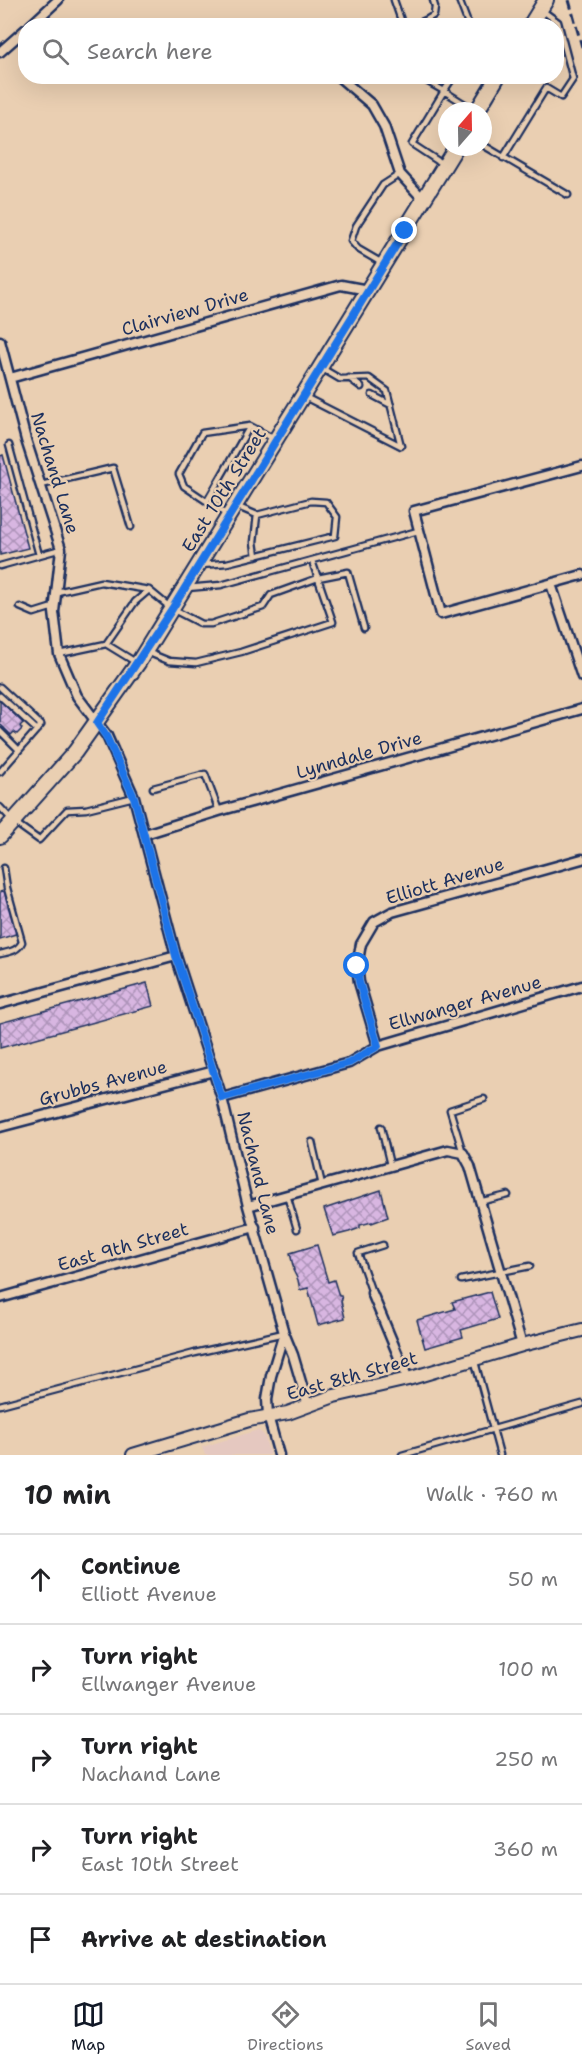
<!DOCTYPE html>
<meta charset="utf-8">
<style>
body{margin:0;font-family:"Shantell Sans",sans-serif;background:#f2f2f2;color:#202124}
.compass{position:absolute;left:438px;top:102px;width:54px;height:54px;border-radius:50%;background:#fff;box-shadow:0 6px 24px #0002;rotate:20deg}
.stop{position:absolute;width:18px;height:18px;margin:-14px;border:4px solid #1a73e8;border-radius:50%;background:#fff}
.stop.end{background:#1a73e8;border-color:#fff;box-shadow:0 2px 6px #0008}
.list{margin:0;padding:0;list-style:none}
h2{display:flex;justify-content:space-between;align-items:center;height:78px;margin:0;padding:0 24px;font-size:26px}
h2 small{font-size:20px;font-weight:400;color:#757577}
.list li{display:grid;grid-template-columns:39px 1fr auto;gap:18px;align-items:center;box-sizing:border-box;height:90px;padding:0 24px;border-top:2px solid #e0e0e0}
.list b{display:block;font-size:22px;white-space:nowrap}
.list p{margin:0;font-size:20px;white-space:nowrap;color:#757577}
.list em{font-size:20px;font-style:normal;color:#757577}
.icon{flex:none;width:33px;height:33px;fill:none;stroke:currentColor;stroke-width:2;stroke-linecap:round;stroke-linejoin:round}
.map{position:relative;flex:none;width:582px;height:1455px;overflow:hidden}
.search{position:absolute;background:#fff;box-shadow:0 6px 24px #0002;left:18px;right:18px;top:18px;height:66px;display:flex;align-items:center;gap:15px;box-sizing:border-box;padding:0 21px;border-radius:24px;color:#757577;font-size:22px}
.sheet{height:528px;background:#fff}
nav{display:flex;justify-content:space-around;align-items:center;box-sizing:border-box;height:84px;border-top:2px solid #e0e0e0;background:#fff;font-size:16px;color:#757577}
nav a{display:grid;justify-items:center;gap:3px}
nav .on{color:#111827}
.map>svg:first-child{display:block}
</style>
<div class="map">
<svg width="582" height="1455" viewBox="0 0 582 1455">
<defs>
<pattern id="building-cross-hatch" width="8" height="8" patternUnits="userSpaceOnUse" patternTransform="scale(1.5)"><rect width="8" height="8" fill="#d8b6e1"/><path d="M0 0l8 8M0 8l8-8" fill="none" stroke="#ae94ba"/></pattern>
</defs>
<rect width="100%" height="100%" fill="#eacfb2"/>
<filter id="ink" filterUnits="userSpaceOnUse"><feTurbulence type="fractalNoise" baseFrequency=".0167" numOctaves="2"/><feDisplacementMap in="SourceGraphic" scale="12" xChannelSelector="R" yChannelSelector="G"/><feConvolveMatrix kernelMatrix="1 2 1 2 8 2 1 2 1" color-interpolation-filters="sRGB"/></filter>
<g filter="url(#ink)">
<path fill="#e5c8c0" d="M258,1430L264,1435L270,1455H205L202,1447Z"/>
<path fill="url(#building-cross-hatch)" stroke="#1b2f5e" stroke-width="1.5" d="M3,455L28,548L0,555V456Z
M0,700L23,723L20,726L22,729L17,734L14,732L11,735L0,724Z
M6,890L19,933L0,939V892Z
M147,983L153,1006L0,1048V1023Z
M381,1190L388,1217L372,1223V1222L360,1225V1228L349,1232L333,1236L324,1209Z
M317,1245L328,1282L334,1280L339,1296H341L342,1300L341,1301L345,1318L318,1325L308,1288L300,1290L298,1280L293,1270H294L290,1253Z
M490,1292L498,1319L461,1330L463,1337L425,1348L417,1320L455,1309L452,1302Z"/>
<g fill="none" stroke-linecap="round" stroke-linejoin="round">
<g stroke="#1b2f5e" stroke-width="9">
<path id="service" d="M394,0L402,23C413,27 424,22 434,15L435,7L433,0
M459,0L469,26
M418,76L444,91L454,76
M483,145L568,195
M503,158L546,88L561,97L573,79L558,22L543,11
M444,165L412,144L444,91L476,111
M382,263L358,249L351,241L356,226L383,185L400,174
M349,378L361,387
M372,395L391,405
M303,396L401,446L387,391L369,378L340,379L323,369
M9,445L39,555
M41,485L113,468L131,527
M207,501L250,426
M227,515L184,486L179,474L202,433L250,426L274,439
M256,556L254,542L257,515
M201,565L227,563L335,536L337,517L326,502L311,501L257,515L236,506
M0,566L61,549
M187,588L221,585L418,531
M57,592L101,582L149,590L172,609L201,624H211L263,607L271,595L318,578L348,572L364,628
M20,607L34,613L50,608L54,612
M106,644L135,602L149,590
M147,652L169,661L196,663L241,652L333,622L312,561
M59,654L106,644L137,663
M0,687L41,725L0,772
M0,696L37,730
M0,731L19,750
M153,788L205,774L219,811
M0,807L14,822L39,840L67,810L86,809L134,797
M0,954C9,952 18,951 22,942L7,888L4,868
M381,1127L390,1165
M312,1142L322,1185
M463,1153L450,1110L484,1099
M287,1195L297,1229
M479,1202L508,1195
M461,1280L530,1266
M372,1293L358,1253L383,1245
M475,1362L500,1455
M0,1405L195,1353L284,1333
M402,1455L582,1404"/>
</g>
<g stroke="#1b2f5e" stroke-width="13">
<path id="minor" d="M30,26L58,0
M0,52L26,29
M338,76L372,105L384,126L400,174L424,200
M0,341L26,440L61,549L54,612L59,654L77,696L107,736L134,797L176,956L222,1098L248,1206L284,1333L271,1376L267,1399L268,1416L279,1455
M10,378L341,285L368,290
M582,466L414,511L441,614L582,575
M551,584L582,677
M145,834L219,811L582,709
M0,1004L176,956
M378,1046L359,982L357,966L361,944L374,922L392,912L582,859
M222,1098L349,1063L378,1046L582,986
M0,1127L214,1071
M248,1206L448,1150L463,1153L470,1166L522,1345
M372,1293L408,1379
M0,1298L255,1227
M284,1333L293,1355L308,1406"/>
</g>
<g stroke="#1b2f5e" stroke-width="16">
<path id="secondary" d="M133,1455L249,1420L288,1413L334,1396L408,1379L522,1345L582,1330"/>
</g>
<g stroke="#1b2f5e" stroke-width="18">
<path id="primary" d="M530,26L546,0
M477,111L498,76
M0,836L75,752L138,663L456,147"/>
</g>
<use href="#service" stroke="#eacfb2" stroke-width="4.5"/>
<use href="#minor" stroke="#eacfb2" stroke-width="8"/>
<use href="#secondary" stroke="#eacfb2" stroke-width="12"/>
<use href="#primary" stroke="#eacfb2" stroke-width="14"/>
<path stroke="#1b2f5e" stroke-width="3" stroke-dasharray="9 4.5" stroke-linecap="butt" d="M569,0L582,47"/>
</g>
</g>
<g fill="none" stroke-linecap="round" stroke-linejoin="round" filter="url(#ink)">
<path stroke="#1a73e8" stroke-width="8" d="M357,966L359,982L378,1046L349,1063L222,1098L176,956L134,797L106,736L97,723L172,609L405,231"/>
</g>
<g text-anchor="middle" dominant-baseline="central" stroke-width="4.5" stroke-linejoin="round" paint-order="stroke">
<g font-size="18" fill="#1b2f5e" stroke="#eacfb2">
<text transform="translate(185 312) rotate(-16)">Clairview Drive</text>
<text transform="translate(55 473) rotate(73)">Nachand Lane</text>
<text transform="translate(224 490) rotate(-58)">East 10th Street</text>
<text transform="translate(359 755) rotate(-16)">Lynndale Drive</text>
<text transform="translate(445 881) rotate(-17)">Elliott Avenue</text>
<text transform="translate(465 1003) rotate(-16)">Ellwanger Avenue</text>
<text transform="translate(103 1083) rotate(-15)">Grubbs Avenue</text>
<text transform="translate(258 1173) rotate(76)">Nachand Lane</text>
<text transform="translate(123 1247) rotate(-16)">East 9th Street</text>
<text transform="translate(352 1376) rotate(-16)">East 8th Street</text>
</g>
</g>
</svg>
<svg class="compass" viewBox="-18 -18 36 36"><path d="M0-13l5 13h-10z" fill="#e53935"/><path d="M0 13l5-13h-10z" fill="#757577"/></svg>
<div class="stop" style="left:357px;top:966px"></div>
<div class="stop end" style="left:405px;top:231px"></div>
<div class="search"><svg class="icon" aria-label="search" viewBox="0 0 24 24"><circle cx="10" cy="10" r="6"/><path d="M15 15l6 6"/></svg>Search here</div>
</div>
<section class="sheet">
<h2>10 min<small>Walk · 760 m</small></h2>
<ul class="list">
<li><svg class="icon" aria-label="ahead" viewBox="0 0 24 24"><path d="M12 20V5M6 11l6-6 6 6"/></svg><div><b>Continue</b><p>Elliott Avenue</p></div><em>50 m</em></li>
<li><svg class="icon" aria-label="right" viewBox="0 0 24 24"><path d="M7 20v-9h11M14 6l5 5-5 5"/></svg><div><b>Turn right</b><p>Ellwanger Avenue</p></div><em>100 m</em></li>
<li><svg class="icon" aria-label="right" viewBox="0 0 24 24"><path d="M7 20v-9h11M14 6l5 5-5 5"/></svg><div><b>Turn right</b><p>Nachand Lane</p></div><em>250 m</em></li>
<li><svg class="icon" aria-label="right" viewBox="0 0 24 24"><path d="M7 20v-9h11M14 6l5 5-5 5"/></svg><div><b>Turn right</b><p>East 10th Street</p></div><em>360 m</em></li>
<li><svg class="icon" aria-label="arrive" viewBox="0 0 24 24"><path d="M6 21V4h12l-3 4 3 4H6"/></svg><div><b>Arrive at destination</b></div></li>
</ul>
</section>
<nav>
<a class="on"><svg class="icon" aria-label="map" viewBox="0 0 24 24"><path d="M3 6l6-2 6 2 6-2v14l-6 2-6-2-6 2zM9 4v14M15 6v14"/></svg>Map</a>
<a><svg class="icon" aria-label="directions" viewBox="0 0 24 24"><path d="M12 3l9 9-9 9-9-9zM9 14v-3h6M13 9l2 2-2 2"/></svg>Directions</a>
<a><svg class="icon" aria-label="saved" viewBox="0 0 24 24"><path d="M7 4h10v16l-5-4-5 4z"/></svg>Saved</a>
</nav>
